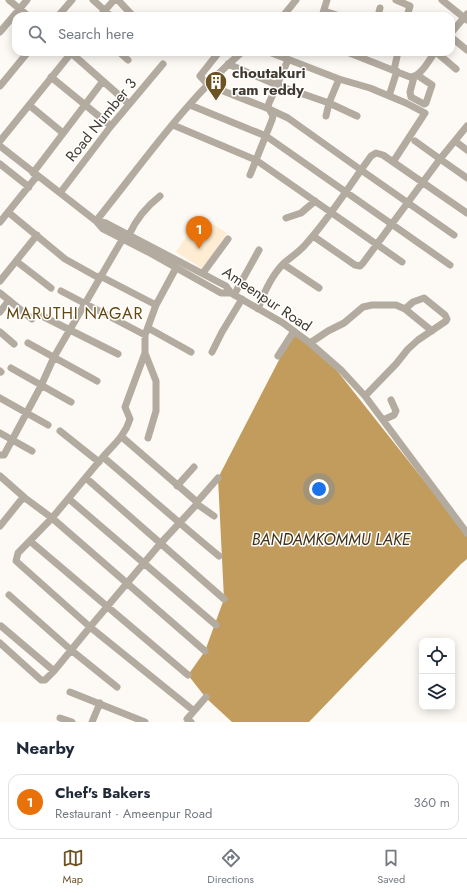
<!DOCTYPE html>
<meta charset="utf-8">
<style>
body{margin:0;font-family:Jost,sans-serif;background:#f6f6f7;color:#1f2937}
.controls{position:absolute;right:12px;bottom:12px;display:grid;overflow:hidden;border-radius:8px;box-shadow:0 2px 10px #0003}
.controls button{width:36px;height:36px;display:grid;place-items:center;padding:0;border:0;border-bottom:1px solid #e0e1e3;background:#fff;color:#1f2937;font:20px sans-serif}
.you{position:absolute;left:319px;top:489px;width:14px;height:14px;margin:-10px;border:3px solid #fff;border-radius:50%;background:#1a73e8;box-shadow:0 0 0 6px #1a73e833}
.badge{display:grid;place-items:center;width:26px;height:26px;border-radius:50%;background:#6d5224;color:#fff;font-size:13px;font-weight:700}
.pin{position:absolute;translate:-50% -33px;filter:drop-shadow(0 1px 2px #0008)}
.pin::after{content:'';position:absolute;top:21px;width:14px;height:12px;background:inherit;clip-path:polygon(0 0,100% 0,50% 100%)}
.list{margin:0;padding:0;list-style:none}
h2{display:flex;justify-content:space-between;align-items:center;height:52px;margin:0;padding:0 16px;font-size:17px}
h2 small{font-size:13px;font-weight:400;color:#747a83}
.list li{display:grid;grid-template-columns:26px 1fr auto;gap:12px;align-items:center;box-sizing:border-box;height:56px;margin:0 8px 8px;padding:0 8px;border:1px solid #e0e1e3;border-radius:12px}
.list b{display:block;font-size:15px;white-space:nowrap}
.list p{margin:0;font-size:13px;white-space:nowrap;color:#747a83}
.list em{font-size:13px;font-style:normal;color:#747a83}
.icon{flex:none;width:22px;height:22px;fill:none;stroke:currentColor;stroke-width:2;stroke-linecap:round;stroke-linejoin:round}
.map{position:relative;flex:none;width:467px;height:722px;overflow:hidden}
.search{position:absolute;background:#fff;box-shadow:0 2px 10px #0003;left:12px;right:12px;top:12px;height:44px;display:flex;align-items:center;gap:10px;box-sizing:border-box;padding:0 14px;border-radius:12px;color:#747a83;font-size:15px}
.sheet{height:116px;background:#fff}
nav{display:flex;justify-content:space-around;align-items:center;box-sizing:border-box;height:56px;border-top:1px solid #e0e1e3;background:#fff;font-size:11px;color:#747a83}
nav a{display:grid;justify-items:center;gap:2px}
nav .on{color:#6d5224}
.map>svg:first-child{display:block}
</style>
<div class="map">
<svg width="467" height="722" viewBox="0 0 467 722">
<rect width="100%" height="100%" fill="#fdfaf5"/>
<path fill="#feedd2" d="M200,216L227,233L203,269L176,252Z"/>
<path fill="#c29c5d" d="M294,331L327,358L467,535V559L461,564L309,722H232L206,698L188,675L205,651L224,599L218,478Z"/>
<g fill="none" stroke-linecap="round" stroke-linejoin="round">
<path stroke="#b3aba0" stroke-width="7" d="M9,0L28,16
M93,0L111,16
M118,0L133,16
M396,0L410,6L407,16
M442,0L467,20
M324,11L340,16
M58,16L72,0
M100,16L114,0
M283,16L296,0
M322,16L327,0
M378,16L380,8
M0,32L27,0
M451,33L467,14
M451,37L467,50
M70,52L129,104
M119,52L128,60
M219,52L200,76L208,85L269,109L288,118L361,170C343,196 326,222 305,245C299,252 291,257 284,263C271,276 264,292 258,309
M269,52L339,79L370,88L406,103L425,113L393,162
M347,52L410,77C421,77 429,60 435,52
M436,52L456,69
M228,64L277,85L329,103L357,116
M394,70L398,52
M51,77L111,126
M414,77L410,92L411,97L424,104L426,103L432,85L417,75
M0,86L28,52
M389,96L397,71
M29,105L63,133
M190,105L266,136L450,265
M326,116L329,103L339,79
M173,125L256,160L402,262
M467,126L440,159L467,178
M0,141L72,52
M455,141L467,150
M0,146L96,221L106,223L226,286L231,293L283,323L310,343L342,371L365,396L467,533
M0,164L29,187
M33,173L103,81
M250,175L272,120L273,116L268,107L269,103L288,60
M60,193L111,126L163,64
M8,212L65,259L99,278
M286,218L301,213L315,201
M96,221C142,164 186,100 242,52
M96,221L103,229L150,253L221,293H231
M0,222L37,176
M129,235C136,219 146,207 160,196
M454,235L361,170L371,156L376,153L383,155L467,213
M313,236L355,265L360,266L363,263L440,159L415,141
M16,261L51,288
M283,264L319,288
M203,273L228,239
M100,276L156,305
M0,281L37,235
M61,291L145,335
M0,293L32,319
M234,295L259,250
M0,312L9,300
M42,316L118,354
M148,328L191,352
M0,332L14,344
M28,343L97,381
M310,343L328,331L344,323L363,307L372,305H396L405,309L432,331
M212,352L222,332L242,299
M145,353L156,381V411L148,438
M278,356L294,331
M11,368L71,402
M0,371L1,372
M365,396L396,364L408,349L418,340L446,321L447,319L445,315L424,298L413,302L405,309
M0,398L48,425
M383,420L394,415L396,411L391,400
M60,431L99,462
M0,433L32,451
M122,437L197,502V504L160,544L90,627L194,711L187,719L191,722
M0,455H4L41,386L54,357L122,240
M103,457C142,490 180,524 219,556
M0,476L25,498
M86,478L224,599
M177,486L194,467
M69,499L216,625
M197,502L218,478
M197,504L214,516
M0,526L21,500L25,498L52,518C69,498 85,478 102,458C113,445 125,436 130,419L125,407L145,353V335L156,305L176,268
M30,541L188,675
M9,595L71,650L117,687
M1,626L54,671
M0,643L41,680H45L54,671L90,627L16,561L18,553L52,518L205,651
M70,692L145,722
M194,711L206,697
M60,718L72,722
M92,722L100,703"/>
</g>
<defs>
<g id="building-pin" transform="scale(1.15)"><path d="M0 17L-7.5 6A9.5 9.5 0 1 1 7.5 6Z" fill="#6d5224" stroke="#fff"/><path d="M-4-6H4V6H1V3H-1V6H-4ZM-2.5-4.3h1.7v1.8h-1.7ZM.8-4.3h1.7v1.8H.8ZM-2.5-1h1.7V.8h-1.7ZM.8-1h1.7V.8H.8Z" fill="#fff"/></g>
</defs>
<g fill-rule="evenodd">
<use href="#building-pin" x="216" y="82"/>
</g>
<g text-anchor="middle" dominant-baseline="central" stroke-width="3" stroke-linejoin="round" paint-order="stroke">
<g font-size="15" font-weight="bold" fill="#40392f" stroke="#fff" text-anchor="start">
<text x="232" y="73">choutakuri<tspan x="232" dy="17">ram reddy</tspan></text>
</g>
<g font-size="15" fill="#40392f" stroke="#fff">
<text transform="translate(101 120) rotate(-51)">Road Number 3</text>
<text transform="translate(267 299) rotate(34)">Ameenpur Road</text>
</g>
<g font-size="16" letter-spacing="1" fill="#64470e" stroke="#fff">
<text x="75" y="313">MARUTHI NAGAR</text>
</g>
<g font-size="16" font-style="italic" fill="#433316" stroke="#fff">
<text x="331" y="539">BANDAMKOMMU LAKE</text>
</g>
</g>
</svg>
<div class="controls">
<button><svg class="icon" aria-label="locate" viewBox="0 0 24 24"><circle cx="12" cy="12" r="6"/><path d="M12 2v4M12 18v4M2 12h4M18 12h4"/></svg></button>
<button><svg class="icon" aria-label="layers" viewBox="0 0 24 24"><path d="M12 4l9 5-9 5-9-5zM3 14l9 5 9-5"/></svg></button>
</div>
<div class="you"></div>
<div class="pin badge" style="left:199px;top:249px;background:#e8710a">1</div>
<div class="search"><svg class="icon" aria-label="search" viewBox="0 0 24 24"><circle cx="10" cy="10" r="6"/><path d="M15 15l6 6"/></svg>Search here</div>
</div>
<section class="sheet">
<h2>Nearby<small></small></h2>
<ul class="list">
<li><span class="badge" style="background:#e8710a">1</span><div><b>Chef's Bakers</b><p>Restaurant · Ameenpur Road</p></div><em>360 m</em></li>
</ul>
</section>
<nav>
<a class="on"><svg class="icon" aria-label="map" viewBox="0 0 24 24"><path d="M3 6l6-2 6 2 6-2v14l-6 2-6-2-6 2zM9 4v14M15 6v14"/></svg>Map</a>
<a><svg class="icon" aria-label="directions" viewBox="0 0 24 24"><path d="M12 3l9 9-9 9-9-9zM9 14v-3h6M13 9l2 2-2 2"/></svg>Directions</a>
<a><svg class="icon" aria-label="saved" viewBox="0 0 24 24"><path d="M7 4h10v16l-5-4-5 4z"/></svg>Saved</a>
</nav>
